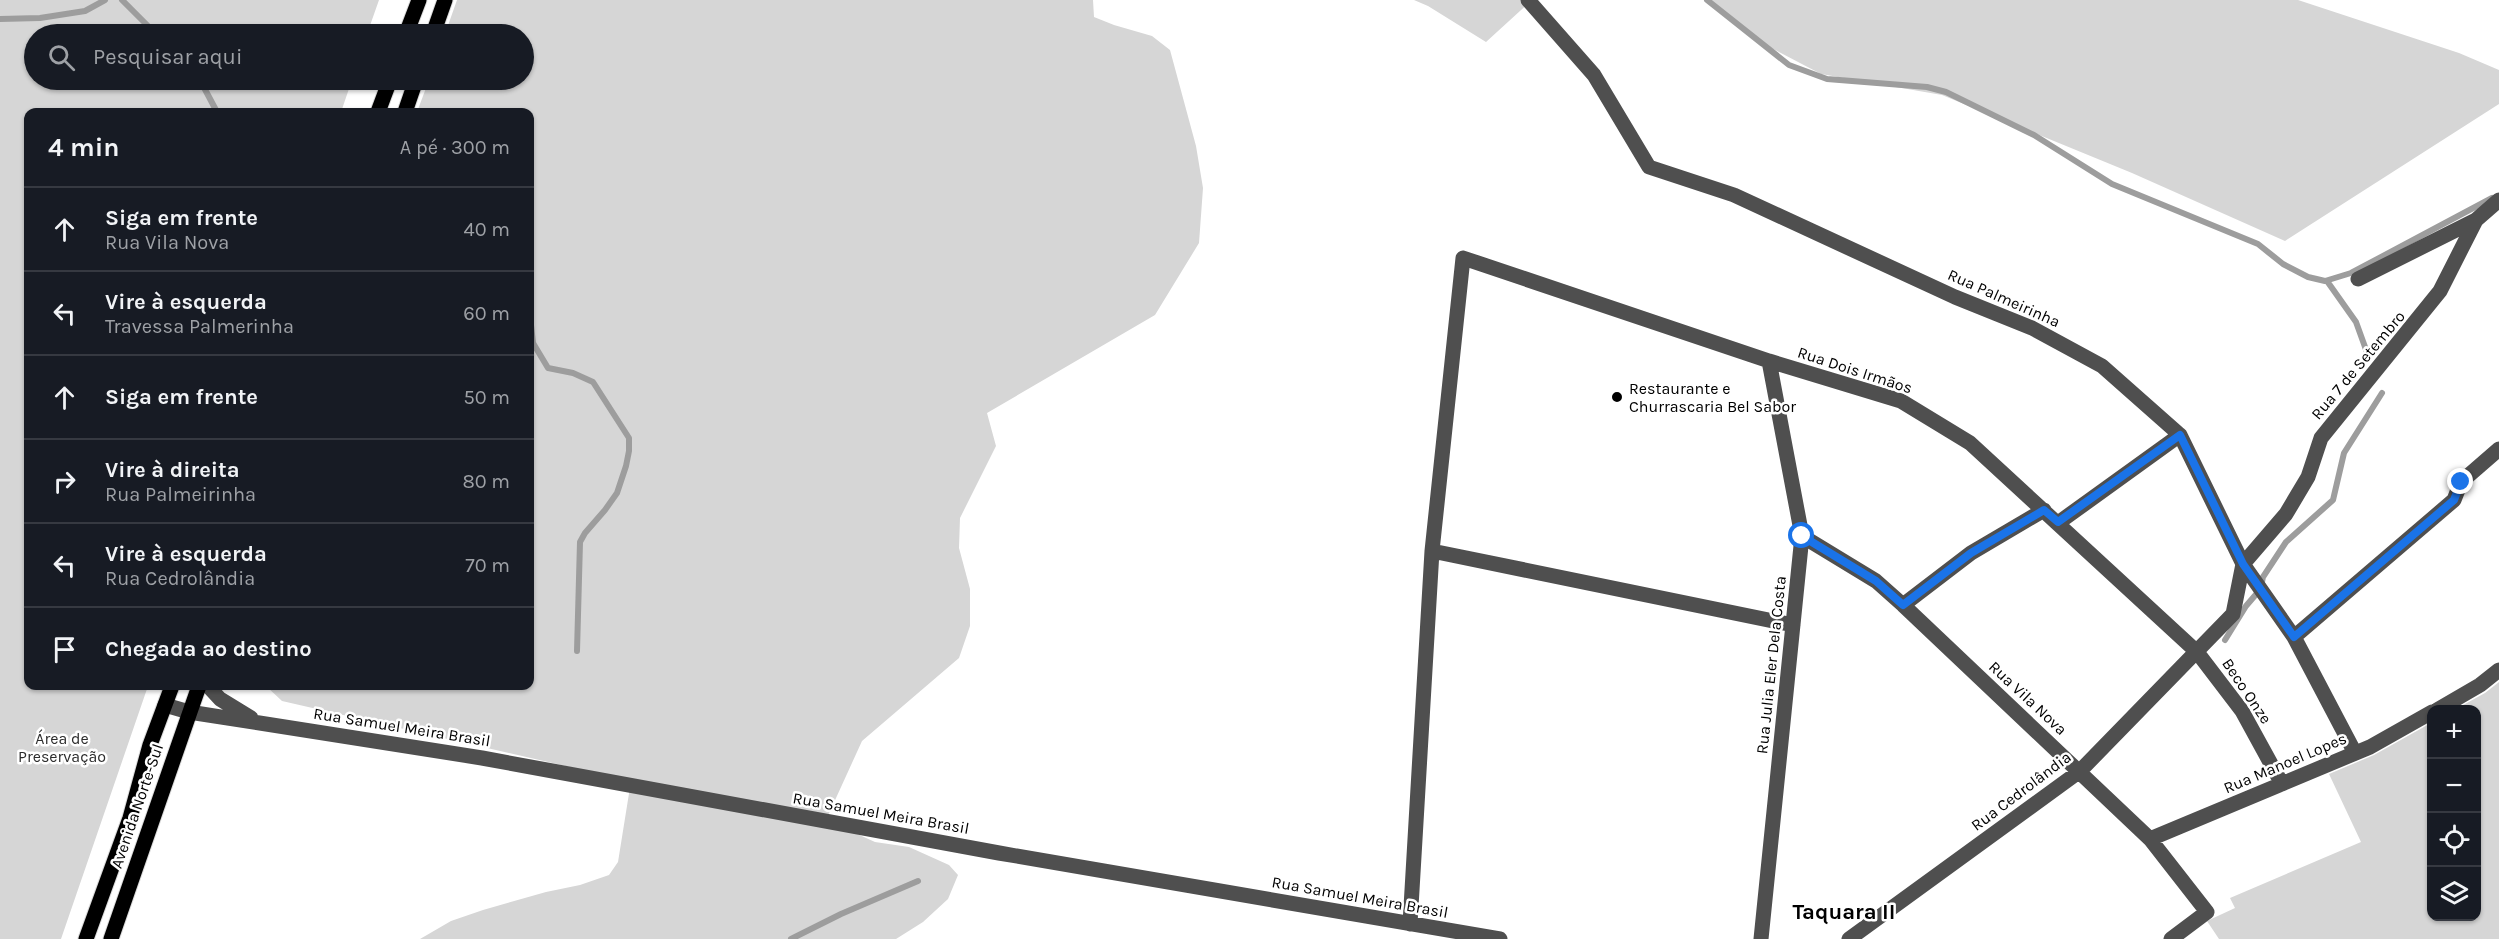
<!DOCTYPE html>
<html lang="pt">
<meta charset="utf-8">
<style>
body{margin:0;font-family:Karla,sans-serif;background:#242831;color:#f1f3f6}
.controls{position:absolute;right:18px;bottom:18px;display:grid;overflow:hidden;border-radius:12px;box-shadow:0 2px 4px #0004}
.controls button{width:54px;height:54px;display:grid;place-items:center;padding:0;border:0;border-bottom:2px solid #363941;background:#171b24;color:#f1f3f6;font:30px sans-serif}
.stop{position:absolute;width:18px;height:18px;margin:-14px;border:4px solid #1a73e8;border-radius:50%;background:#fff}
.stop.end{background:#1a73e8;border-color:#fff;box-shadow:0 2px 6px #0008}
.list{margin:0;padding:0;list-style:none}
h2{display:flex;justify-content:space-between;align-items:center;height:78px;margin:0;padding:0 24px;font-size:26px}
h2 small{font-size:20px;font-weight:400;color:#9ea1a6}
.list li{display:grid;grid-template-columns:39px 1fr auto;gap:18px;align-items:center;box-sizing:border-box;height:84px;padding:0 24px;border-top:2px solid #363941}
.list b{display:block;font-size:22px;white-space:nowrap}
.list p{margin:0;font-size:20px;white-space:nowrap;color:#9ea1a6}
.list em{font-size:20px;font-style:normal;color:#9ea1a6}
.icon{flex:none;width:33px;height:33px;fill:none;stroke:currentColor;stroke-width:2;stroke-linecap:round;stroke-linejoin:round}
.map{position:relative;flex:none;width:2499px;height:939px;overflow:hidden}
.search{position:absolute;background:#171b24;box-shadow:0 2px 4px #0004;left:24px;top:24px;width:510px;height:66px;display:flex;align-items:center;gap:15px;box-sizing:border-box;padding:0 21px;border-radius:33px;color:#9ea1a6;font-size:22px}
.panel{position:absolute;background:#171b24;box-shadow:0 2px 4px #0004;left:24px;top:108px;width:510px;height:582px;border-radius:12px}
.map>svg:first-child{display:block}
</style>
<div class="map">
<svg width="2499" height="939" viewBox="0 0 2499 939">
<rect width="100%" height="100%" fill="#fff"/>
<path fill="#d6d6d6" d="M0,0H379L367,34H34V80H352L341,112H28V686H148L61,939H0Z
M457,0H1093L1094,17L1114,25L1152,36L1170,50L1196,146L1203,188L1199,243L1155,315L987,413L996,446L960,518L959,548L970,589V626L959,658L862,741L826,820L875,842L909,847L949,865L958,875L948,899L923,922L896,939H420L451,921L483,910L546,892L580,885L609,875L618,862L631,781L282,701L266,686H530V112H417L429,80H524V34H445Z
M1414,0H1532L1486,42L1428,6Z
M1705,0H2298L2459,53L2499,70V104L2285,241L2132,173L1942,95L1821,74L1760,42Z
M2499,682V939H2219L2207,921L2235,908L2230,898L2361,842L2329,774L2374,755L2431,723L2432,916H2476V710L2456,709L2485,693Z"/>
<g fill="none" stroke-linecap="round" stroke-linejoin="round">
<path stroke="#9d9d9d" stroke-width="6" d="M122,0L156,34
M1707,0L1789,65L1827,79L1927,87L1946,92L2034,135L2112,184L2258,244L2283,264L2308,277L2325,281L2351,273L2492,198
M0,19L40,18L85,11L105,0
M200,80L217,112
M2327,281L2356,322L2369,358
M530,316L533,343L548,368L573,373L593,382L629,438V451L626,466L617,493L605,510L585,533L580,542L577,651
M2261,587L2263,577L2286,542L2333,500L2344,453L2382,393
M2225,640L2246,606L2258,592
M791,939L841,914L918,881"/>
<g stroke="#dbdbdb" stroke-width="17">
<path id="major" d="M406,34L419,0
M433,34L445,0
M378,112L390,80
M405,112L416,80
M86,939L130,818L150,745L172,686
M111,939L199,686"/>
</g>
<path stroke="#4f4f4f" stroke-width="15" d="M1528,0L1594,75L1649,167L1734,195L1955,297L2032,328L2102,366L2180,435L2243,564L2294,637L2355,753
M2358,279L2476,220L2499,200
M2058,523L2180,435
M1802,536L1876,581L1903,605L2150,839L2207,912L2171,939
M1432,551L1793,625
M1903,605L1971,553L2044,510
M2294,637L2454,500L2461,482L2499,449
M208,686L220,699L251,718
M165,705L189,712L482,758L999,853L1500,939
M2437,710L2480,685L2499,670
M2150,839L2370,747L2432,712
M1410,924L1432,551L1463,258L1769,361L1901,401L1970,443L2197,652L2242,711L2282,784
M1761,939L1802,536L1769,361
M1849,939L2080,771L2233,614L2243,564L2286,514L2308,477L2321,438L2440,291L2476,220"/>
<use href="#major" stroke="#000" stroke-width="15"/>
</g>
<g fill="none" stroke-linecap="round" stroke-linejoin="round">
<path stroke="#1a73e8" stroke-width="8" d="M1802,536L1876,581L1903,605L1971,553L2044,510L2058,522L2180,435L2243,564L2294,637L2454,500L2461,482"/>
</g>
<circle fill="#000" stroke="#fff" stroke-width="2" cx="1617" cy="397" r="6"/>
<g text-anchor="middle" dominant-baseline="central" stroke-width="5" stroke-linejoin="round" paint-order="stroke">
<g font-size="16" fill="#000" stroke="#fff">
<text transform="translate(2004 298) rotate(24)">Rua Palmeirinha</text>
<text transform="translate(2358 365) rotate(-50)">Rua 7 de Setembro</text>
<text transform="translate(1855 370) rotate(18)">Rua Dois Irmãos</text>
<text transform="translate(1771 665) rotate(-84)">Rua Julia Eler Dela Costa</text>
<text transform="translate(2247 691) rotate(56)">Beco Onze</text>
<text transform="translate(2028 698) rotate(43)">Rua Vila Nova</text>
<text transform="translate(402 727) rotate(9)">Rua Samuel Meira Brasil</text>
<text transform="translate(2285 763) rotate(-23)">Rua Manoel Lopes</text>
<text transform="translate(2021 791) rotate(-37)">Rua Cedrolândia</text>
<text transform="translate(137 806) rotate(-71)">Avenida Norte-Sul</text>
<text transform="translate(881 813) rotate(10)">Rua Samuel Meira Brasil</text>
<text transform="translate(1360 897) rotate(10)">Rua Samuel Meira Brasil</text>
</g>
<g font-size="16" fill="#000" stroke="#fff" text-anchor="start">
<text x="1629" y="388">Restaurante e<tspan x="1629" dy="18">Churrascaria Bel Sabor</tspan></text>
</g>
<g font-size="16" fill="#2d2d2d" stroke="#fff">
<text x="62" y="738">Área de<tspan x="62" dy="18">Preservação</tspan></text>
</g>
<g font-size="22" font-weight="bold" fill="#000" stroke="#fff">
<text x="1844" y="912">Taquara II</text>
</g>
</g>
</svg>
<div class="controls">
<button>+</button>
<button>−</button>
<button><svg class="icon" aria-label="locate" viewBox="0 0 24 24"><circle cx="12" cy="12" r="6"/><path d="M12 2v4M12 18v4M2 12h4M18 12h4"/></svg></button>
<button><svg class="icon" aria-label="layers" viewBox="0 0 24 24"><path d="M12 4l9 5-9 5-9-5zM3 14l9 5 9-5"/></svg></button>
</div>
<div class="stop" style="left:1802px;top:536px"></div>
<div class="stop end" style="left:2461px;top:482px"></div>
<div class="search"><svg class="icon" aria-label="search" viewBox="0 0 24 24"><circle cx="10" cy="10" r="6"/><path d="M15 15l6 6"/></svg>Pesquisar aqui</div>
<section class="panel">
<h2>4 min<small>A pé · 300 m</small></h2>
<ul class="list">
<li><svg class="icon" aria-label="ahead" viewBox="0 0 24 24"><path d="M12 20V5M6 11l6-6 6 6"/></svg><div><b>Siga em frente</b><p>Rua Vila Nova</p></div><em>40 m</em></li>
<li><svg class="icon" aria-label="left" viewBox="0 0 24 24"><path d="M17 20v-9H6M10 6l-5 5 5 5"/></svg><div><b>Vire à esquerda</b><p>Travessa Palmerinha</p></div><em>60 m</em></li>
<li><svg class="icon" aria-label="ahead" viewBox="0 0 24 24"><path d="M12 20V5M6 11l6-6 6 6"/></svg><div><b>Siga em frente</b></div><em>50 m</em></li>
<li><svg class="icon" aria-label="right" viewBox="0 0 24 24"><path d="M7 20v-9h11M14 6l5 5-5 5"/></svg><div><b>Vire à direita</b><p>Rua Palmeirinha</p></div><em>80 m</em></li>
<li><svg class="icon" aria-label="left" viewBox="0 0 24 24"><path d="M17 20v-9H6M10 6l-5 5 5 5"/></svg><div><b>Vire à esquerda</b><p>Rua Cedrolândia</p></div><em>70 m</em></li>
<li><svg class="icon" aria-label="arrive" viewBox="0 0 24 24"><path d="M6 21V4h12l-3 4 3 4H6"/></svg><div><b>Chegada ao destino</b></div></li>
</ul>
</section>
</div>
